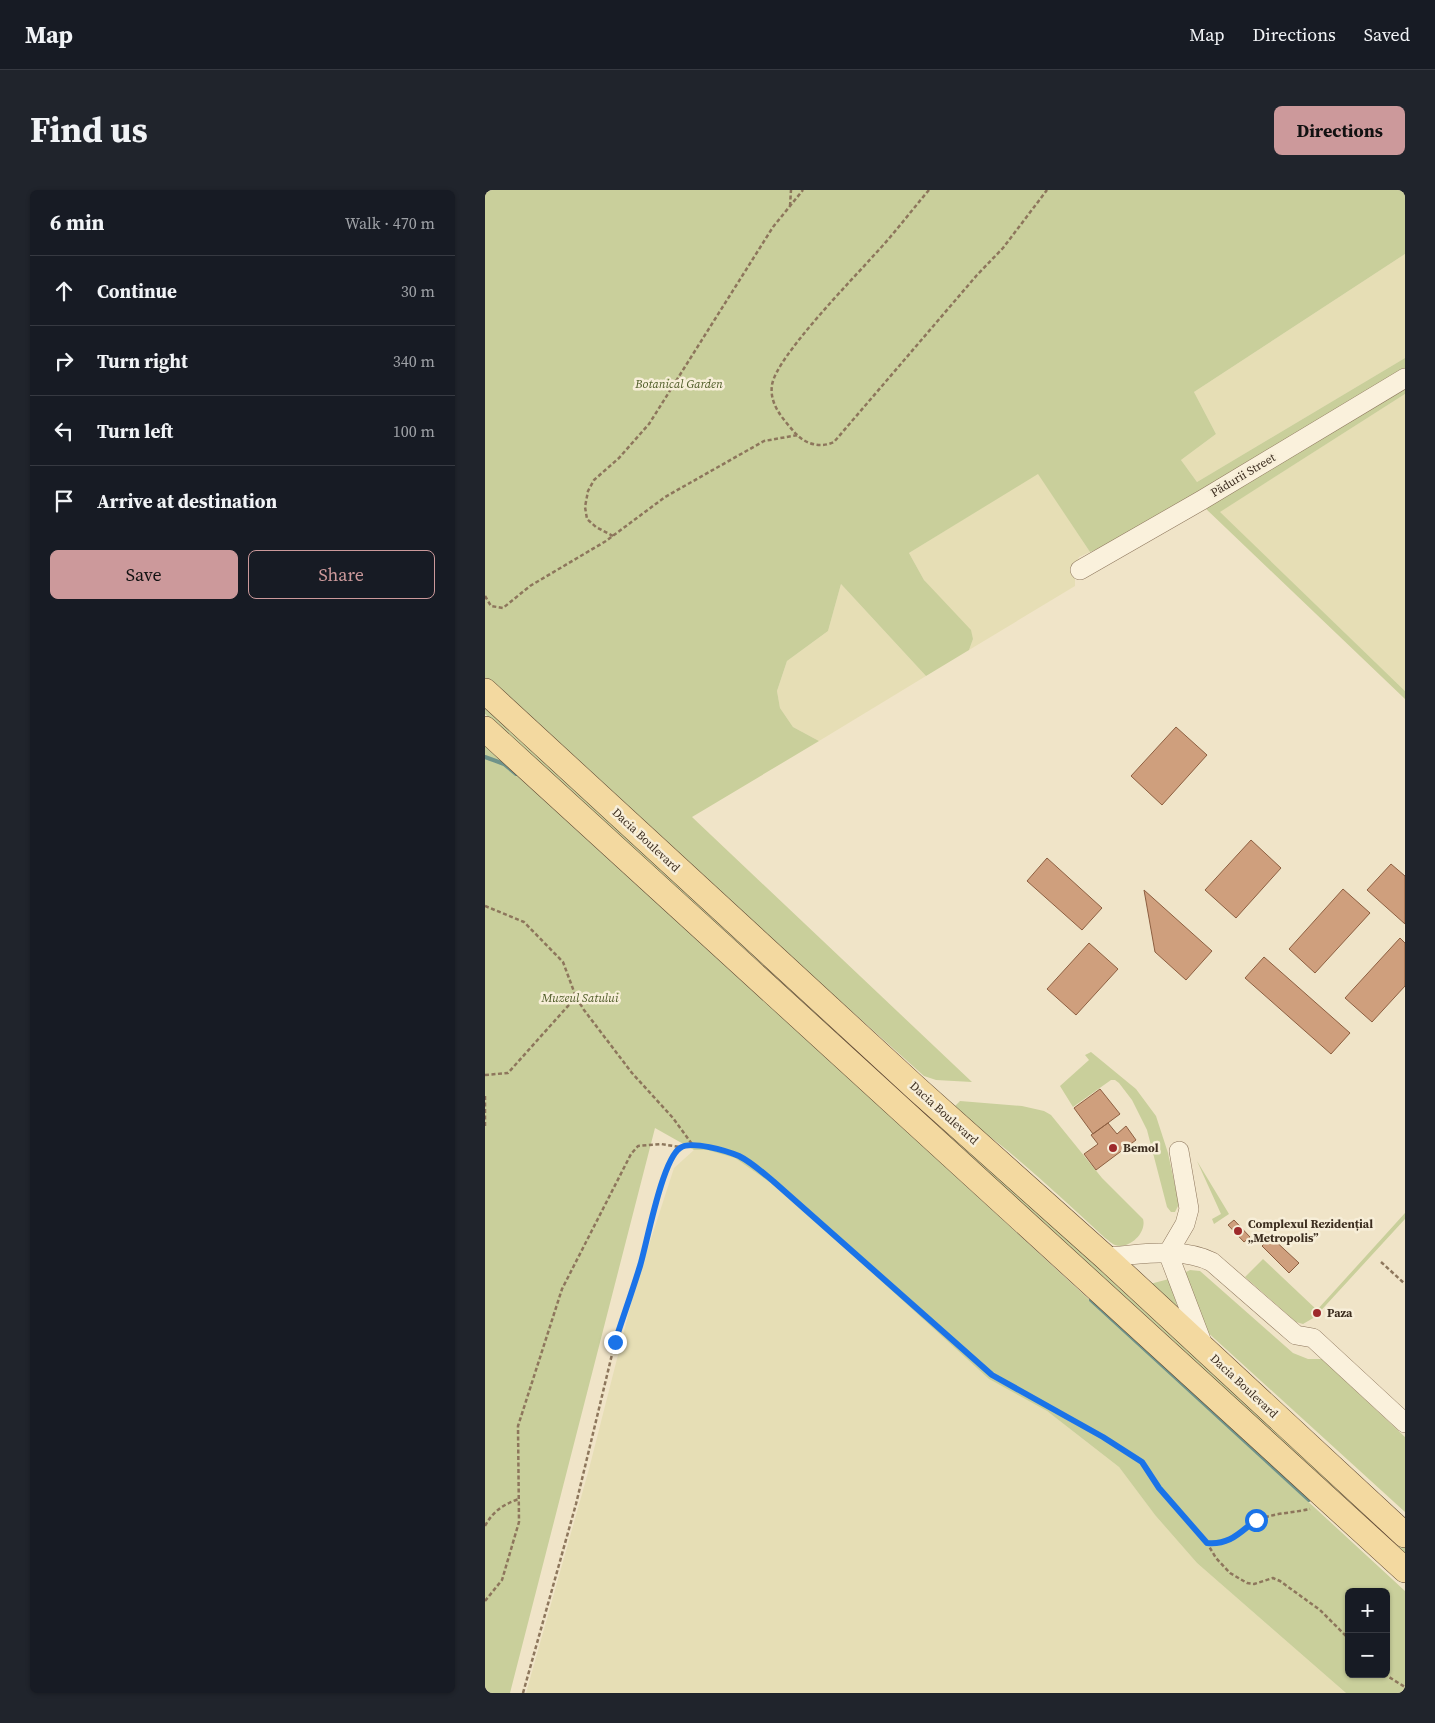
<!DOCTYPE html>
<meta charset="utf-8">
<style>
body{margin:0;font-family:"Source Serif 4",serif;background:#20242c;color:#f1f3f6}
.controls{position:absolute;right:15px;bottom:15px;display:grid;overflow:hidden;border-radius:8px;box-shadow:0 1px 4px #0004}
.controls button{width:45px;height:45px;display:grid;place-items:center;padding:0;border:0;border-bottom:1px solid #363941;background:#171b24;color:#f1f3f6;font:25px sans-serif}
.stop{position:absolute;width:15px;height:15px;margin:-11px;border:4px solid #1a73e8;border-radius:50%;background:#fff}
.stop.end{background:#1a73e8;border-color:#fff;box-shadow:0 1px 5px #0008}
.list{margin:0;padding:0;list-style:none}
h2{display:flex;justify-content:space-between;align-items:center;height:65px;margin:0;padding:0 20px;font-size:21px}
h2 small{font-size:16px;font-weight:400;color:#9ea1a6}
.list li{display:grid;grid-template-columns:32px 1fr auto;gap:15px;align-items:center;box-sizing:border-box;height:70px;padding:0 20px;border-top:1px solid #363941}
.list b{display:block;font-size:19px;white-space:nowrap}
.list em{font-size:16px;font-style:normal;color:#9ea1a6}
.actions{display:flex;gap:10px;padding:15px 20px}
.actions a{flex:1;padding:11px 0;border:1px solid #cc999b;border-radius:8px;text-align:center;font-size:18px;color:#cc999b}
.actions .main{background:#cc999b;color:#111}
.icon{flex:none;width:28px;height:28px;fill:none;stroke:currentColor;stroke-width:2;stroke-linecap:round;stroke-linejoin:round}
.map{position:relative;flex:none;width:920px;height:1503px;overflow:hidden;border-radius:8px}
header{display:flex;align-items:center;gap:30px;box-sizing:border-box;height:70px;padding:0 25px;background:#171b24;border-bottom:1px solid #363941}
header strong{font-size:24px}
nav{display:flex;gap:28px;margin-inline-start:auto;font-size:18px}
.intro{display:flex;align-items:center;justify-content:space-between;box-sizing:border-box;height:120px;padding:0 30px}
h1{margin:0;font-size:35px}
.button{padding:12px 22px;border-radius:8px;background:#cc999b;color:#111;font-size:18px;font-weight:700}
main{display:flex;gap:30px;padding:0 30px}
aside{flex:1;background:#171b24;border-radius:8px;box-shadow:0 1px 4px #0004}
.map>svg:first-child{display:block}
</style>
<header>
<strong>Map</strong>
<nav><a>Map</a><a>Directions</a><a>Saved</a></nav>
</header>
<div class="intro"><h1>Find us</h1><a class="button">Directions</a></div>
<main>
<aside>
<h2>6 min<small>Walk · 470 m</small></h2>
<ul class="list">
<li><svg class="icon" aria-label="ahead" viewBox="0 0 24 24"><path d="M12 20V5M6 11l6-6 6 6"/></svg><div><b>Continue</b></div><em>30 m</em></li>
<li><svg class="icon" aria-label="right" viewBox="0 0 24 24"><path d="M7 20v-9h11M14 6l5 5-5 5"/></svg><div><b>Turn right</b></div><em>340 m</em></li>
<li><svg class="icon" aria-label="left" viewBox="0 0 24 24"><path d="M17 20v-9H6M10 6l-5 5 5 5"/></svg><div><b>Turn left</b></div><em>100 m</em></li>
<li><svg class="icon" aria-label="arrive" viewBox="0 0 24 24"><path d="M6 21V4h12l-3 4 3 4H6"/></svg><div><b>Arrive at destination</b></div></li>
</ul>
<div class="actions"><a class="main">Save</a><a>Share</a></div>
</aside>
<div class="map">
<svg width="920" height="1503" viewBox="0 0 920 1503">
<rect width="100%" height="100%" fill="#f0e4c8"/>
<path fill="#e6deb5" d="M920,64V168L712,292L696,270L731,244L709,202Z
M920,204V501L734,322Z
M553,283L605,362L594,367L590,378V396L484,460L488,449L439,390L424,363Z
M356,394L441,486L334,551L308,537L295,518L292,501L302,471L343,441Z
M209,960H222L250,968L297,1001L504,1189L562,1221L634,1277L670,1325L712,1373L861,1503H41L104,1279L150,1098L189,978Z"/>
<path fill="#c9cf9b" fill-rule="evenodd" d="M0,0H920V64L709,202L731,244L696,270L712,292L920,168V182L651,343L605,362L553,284L424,363L439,390L486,440L488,449L484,460L441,486L356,394L343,441L302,471L292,501L295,518L308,537L334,551L207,627L487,892L451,890L439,886L353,809L345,804L0,490Z
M920,196V204L735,322L920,501V509L719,317Z
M0,513L920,1356V1366L0,524Z
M0,552L920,1401V1503H861L712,1373L670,1325L634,1277L562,1221L504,1189L297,1001L250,968L222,960H209L170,938L25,1503H0ZM864,1402H901V1484H864Z
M606,862L651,899L671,926L683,963L694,1014L690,1022H686L682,1017L662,940L647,910L634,893L630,890H626L588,917L575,896L604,870L600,865Z
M475,911L537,916L559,921L566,925L617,988L658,1029C662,1043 644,1060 630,1055C627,1054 623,1050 620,1048C588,1018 556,989 523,961C504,945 486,934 470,916Z
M712,971L744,1024L729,1034L727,1029L736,1024Z
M920,1023V1029L830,1127L818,1134L811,1132L760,1087L778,1069L832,1120Z
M705,1080L715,1081L808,1163L823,1169H837L920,1247V1322L719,1139L701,1087V1082Z
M684,1089L694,1122L665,1094Z"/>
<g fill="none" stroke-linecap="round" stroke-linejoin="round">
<path stroke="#6f938a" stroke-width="4" d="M0,567L19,574L31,584
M606,1110L824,1310"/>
</g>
<path fill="#cf9f7d" stroke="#8d5f41" d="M691,537L722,565L677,615L646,586Z
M766,650L796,678L751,728L720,700Z
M562,668L617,718L597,740L542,691Z
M906,674L920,686V734L882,700Z
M858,699L885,723L830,783L804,759Z
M659,700L727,761L701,790L670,762Z
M915,748L920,753V796L887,832L860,808Z
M604,753L633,779L591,825L562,799Z
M779,767L865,843L846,864L760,788Z
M615,899L635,924L608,944L589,918Z
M623,933L632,944L641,936L651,950L611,980L599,964L613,954L606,945Z
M749,1030L765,1047L759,1052L743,1035Z
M786,1047L814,1073L804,1083L777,1056Z"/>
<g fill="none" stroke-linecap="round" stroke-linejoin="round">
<g stroke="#8d765c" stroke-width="20">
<path id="minor" d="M595,380L717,310L920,188
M683,1063L700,1034L704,1019L694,961
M683,1063L718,1155
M620,1067C655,1065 695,1056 727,1072L811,1145L828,1148L920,1233"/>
</g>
<g stroke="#5b4430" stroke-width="26">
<path id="major" d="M0,501L432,899L620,1067L920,1345
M0,539L920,1380"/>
</g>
<path stroke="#8d765c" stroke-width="2.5" stroke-dasharray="4 2.5" stroke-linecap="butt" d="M444,0C426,21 409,44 390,64C368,89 291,167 287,195C284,215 299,230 311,244C322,255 336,258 349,252L492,85L518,58L562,0
M305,16L306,0
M128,346L111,337L102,329L100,317L103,301L109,290L134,268L164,234L288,37L318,0
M0,406L6,416L18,418L45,396L121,351L180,307L279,251L313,245
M0,716L39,732L78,772L91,807L99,820L147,883L188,928L207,954
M0,885L23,883L91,807
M0,906V937
M896,1072L920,1094
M0,1336C8,1321 19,1314 34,1309
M722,1353C748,1355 751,1341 771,1331C786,1323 808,1323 825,1319
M0,1411L17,1390L34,1332L33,1236L77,1099L146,964L153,956L176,954L195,957
M899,1484L920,1497
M38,1503L91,1314L130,1152L155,1075L177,991L189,964L195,957L207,954L242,962L266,973L507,1185L618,1247L657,1272L674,1298L722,1353L731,1368L745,1383L762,1393L769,1394L788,1388L795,1391L835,1420L864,1449"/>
<use href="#minor" stroke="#faf1dc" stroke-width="19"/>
<use href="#major" stroke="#f3d9a0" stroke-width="25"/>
</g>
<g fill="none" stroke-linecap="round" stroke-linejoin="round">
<path stroke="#1a73e8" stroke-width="6" d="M130,1152C138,1127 147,1102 155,1076C162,1053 177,970 195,958C206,950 242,961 254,966C266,972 277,982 288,991L507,1185L618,1247L657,1272L674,1298L722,1353C745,1355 754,1343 771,1330"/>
</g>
<g fill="#9e2a2b" stroke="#f7eed8" stroke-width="2">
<circle cx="628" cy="958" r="5"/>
<circle cx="753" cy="1041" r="5"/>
<circle cx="832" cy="1123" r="5"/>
</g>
<g text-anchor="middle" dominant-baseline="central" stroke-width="5" stroke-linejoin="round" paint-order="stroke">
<g font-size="12" font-style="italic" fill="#4d5a26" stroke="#f7eed8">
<text x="194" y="194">Botanical Garden</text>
<text x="95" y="808">Muzeul Satului</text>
</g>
<g font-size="12" fill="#3d2e20" stroke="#f7eed8">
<text transform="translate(758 285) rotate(-31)">Pădurii Street</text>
<text transform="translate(161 650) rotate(43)">Dacia Boulevard</text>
<text transform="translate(459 923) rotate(42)">Dacia Boulevard</text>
<text transform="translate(759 1196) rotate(43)">Dacia Boulevard</text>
</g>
<g font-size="12" font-weight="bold" fill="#3d2e20" stroke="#f7eed8" text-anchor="start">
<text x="638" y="958">Bemol</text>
<text x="763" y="1034">Complexul Rezidențial<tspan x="763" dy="14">„Metropolis”</tspan></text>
<text x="842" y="1123">Paza</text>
</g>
</g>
</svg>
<div class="controls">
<button>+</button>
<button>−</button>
</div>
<div class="stop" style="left:771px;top:1330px"></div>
<div class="stop end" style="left:130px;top:1152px"></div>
</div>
</main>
